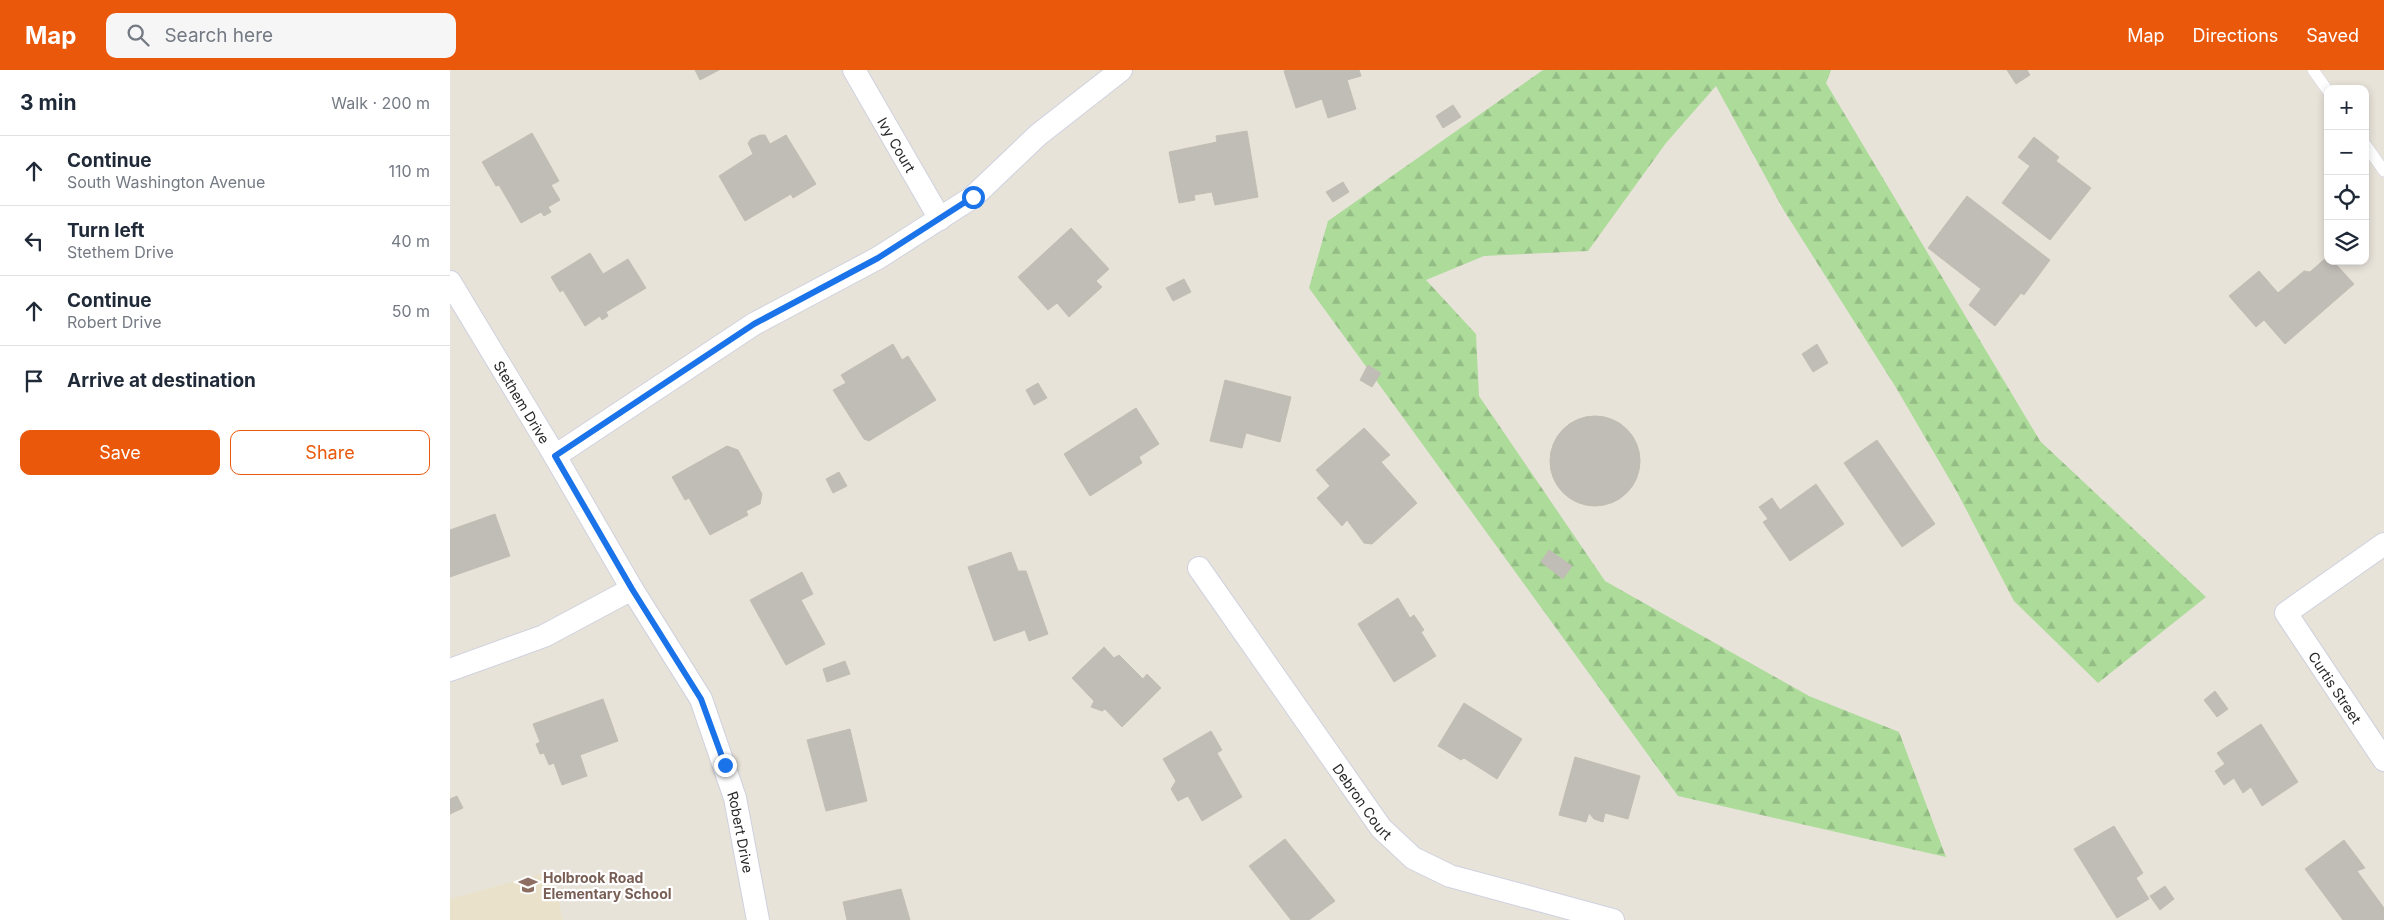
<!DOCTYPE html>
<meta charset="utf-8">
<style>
body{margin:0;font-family:Inter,sans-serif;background:#f6f6f7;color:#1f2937}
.controls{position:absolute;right:15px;top:15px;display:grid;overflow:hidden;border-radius:10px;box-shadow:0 2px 8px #0003}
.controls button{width:45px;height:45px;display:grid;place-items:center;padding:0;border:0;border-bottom:1px solid #e0e1e3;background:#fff;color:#1f2937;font:25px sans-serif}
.stop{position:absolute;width:15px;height:15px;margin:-11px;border:4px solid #1a73e8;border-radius:50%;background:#fff}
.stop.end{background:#1a73e8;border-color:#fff;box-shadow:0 1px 5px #0008}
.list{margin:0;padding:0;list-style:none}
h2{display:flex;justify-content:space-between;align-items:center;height:65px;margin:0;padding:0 20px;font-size:21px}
h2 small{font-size:16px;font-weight:400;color:#747a83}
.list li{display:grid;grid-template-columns:32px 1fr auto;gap:15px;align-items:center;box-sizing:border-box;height:70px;padding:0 20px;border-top:1px solid #e0e1e3}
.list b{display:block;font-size:19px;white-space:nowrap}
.list p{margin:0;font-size:16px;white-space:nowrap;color:#747a83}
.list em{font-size:16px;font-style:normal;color:#747a83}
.actions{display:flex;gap:10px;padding:15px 20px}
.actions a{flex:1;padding:11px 0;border:1px solid #ea580c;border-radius:10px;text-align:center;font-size:18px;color:#ea580c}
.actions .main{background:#ea580c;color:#fff}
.icon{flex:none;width:28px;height:28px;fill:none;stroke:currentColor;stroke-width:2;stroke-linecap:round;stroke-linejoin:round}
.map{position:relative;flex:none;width:1934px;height:850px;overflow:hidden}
header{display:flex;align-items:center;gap:30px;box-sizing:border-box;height:70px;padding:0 25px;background:#ea580c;color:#fff}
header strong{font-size:24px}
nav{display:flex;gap:28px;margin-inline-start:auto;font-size:18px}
.search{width:350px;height:45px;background:#f6f6f7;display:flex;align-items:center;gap:12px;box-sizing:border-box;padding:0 18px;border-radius:10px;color:#747a83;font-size:19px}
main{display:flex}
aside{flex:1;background:#fff}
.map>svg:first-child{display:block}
</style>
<header>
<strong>Map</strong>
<div class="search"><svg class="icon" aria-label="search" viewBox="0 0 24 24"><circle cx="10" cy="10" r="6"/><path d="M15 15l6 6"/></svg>Search here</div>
<nav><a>Map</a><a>Directions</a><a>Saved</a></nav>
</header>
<main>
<aside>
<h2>3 min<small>Walk · 200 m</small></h2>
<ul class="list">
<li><svg class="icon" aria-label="ahead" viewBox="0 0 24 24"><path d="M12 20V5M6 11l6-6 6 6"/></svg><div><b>Continue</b><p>South Washington Avenue</p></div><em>110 m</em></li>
<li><svg class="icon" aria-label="left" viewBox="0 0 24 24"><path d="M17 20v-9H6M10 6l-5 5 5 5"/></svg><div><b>Turn left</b><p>Stethem Drive</p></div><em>40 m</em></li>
<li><svg class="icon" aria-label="ahead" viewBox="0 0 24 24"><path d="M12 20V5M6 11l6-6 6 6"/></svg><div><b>Continue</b><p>Robert Drive</p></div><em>50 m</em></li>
<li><svg class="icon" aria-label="arrive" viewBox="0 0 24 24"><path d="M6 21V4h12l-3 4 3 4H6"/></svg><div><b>Arrive at destination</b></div></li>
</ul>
<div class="actions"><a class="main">Save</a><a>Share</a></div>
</aside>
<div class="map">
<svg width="1934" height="850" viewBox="0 0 1934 850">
<defs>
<pattern id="forest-firs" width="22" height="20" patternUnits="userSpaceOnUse" patternTransform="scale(1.25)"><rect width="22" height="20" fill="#acdb9a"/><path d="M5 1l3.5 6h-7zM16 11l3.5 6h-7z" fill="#94bc85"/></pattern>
</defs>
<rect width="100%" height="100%" fill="#e8e3d9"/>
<path fill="#e9e1c9" d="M102,801L113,850H0V829Z"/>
<path fill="url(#forest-firs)" d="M1093,0H1381L1376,13L1590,371L1756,527L1648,613L1564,531L1507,422L1445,316L1333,139L1266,16L1216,73L1138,181L1034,186L976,210L1026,264L1029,326L1155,511L1359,626L1449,662L1496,787L1228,726L859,218L878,151Z"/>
<path fill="#c0bcb6" stroke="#c3beb3" d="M245,0H269L250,10Z
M838,0H909L911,6L897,10L906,39L878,48L872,29L846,38L834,1Z
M1557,0H1577L1580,5L1566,14Z
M1003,35L1011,47L993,58L986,46Z
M797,61L808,127L765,135L762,122L744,125L745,130L729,133L719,82L767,72L766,66Z
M82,63L109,111L101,115L110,130L98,137L101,142L94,146L91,142L71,153L49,115L46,116L32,92Z
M310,65H315L320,74L336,65L366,114L343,128L341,124L295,151L269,106L303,84L298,73L301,69Z
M1584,67L1609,87L1606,91L1641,118L1600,170L1552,133L1580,96L1568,87Z
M893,112L899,122L883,132L876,122Z
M1517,126L1600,190L1574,225L1571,223L1545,256L1519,235L1531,219L1478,178Z
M621,158L659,199L646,211L652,217L619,247L607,233L598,240L568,207Z
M140,183L153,204L178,189L196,218L156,242L158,246L152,250L150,246L135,256L113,220L110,222L101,207Z
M1878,186V191H1883L1904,214L1835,274L1814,250L1806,257L1779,226L1809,201L1828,223L1854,201L1860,202Z
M734,209L741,222L723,231L716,218Z
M443,274L452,290L458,286L486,330L419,371L414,369L383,320L396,313L391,305Z
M1367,274L1378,293L1363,302L1352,284Z
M918,295L931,303L922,317L910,310Z
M775,310L841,327L830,372L796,363L792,378L760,371Z
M588,313L597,328L584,335L576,320Z
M686,338L709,374L689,387L692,393L640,426L614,384Z
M1100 391a45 45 0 1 1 90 0a45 45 0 1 1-90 0Z
M914,358L940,385L931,392L967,433L922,474L914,473L897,450L892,456L867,428L880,416L866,400Z
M1427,370L1485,454L1452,477L1394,393Z
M277,376L288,380L312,424L310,434L296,441L298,445L260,465L239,428L235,430L222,407Z
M389,402L397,416L383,423L376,409Z
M1366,414L1394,454L1340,491L1313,452L1318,449L1309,437L1322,428L1330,440Z
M45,444L60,486L0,507V460Z
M1099,480L1122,496L1113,509L1091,492Z
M561,482L568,501H576L598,564L579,571L575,560L544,571L518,497Z
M352,502L363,524L351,530L375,574L336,595L300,530Z
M948,528L960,548L964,545L974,560L971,562L986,586L944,612L908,554Z
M654,577L664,588L669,585L693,609L697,604L711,618L672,657L655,639L652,641L641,637L644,631L622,608Z
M395,591L400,604L377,612L373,599Z
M1765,621L1778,639L1767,647L1754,630Z
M153,629L168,671L130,685L137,706L112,715L104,693L99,695L94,683L90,684L86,674L90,672L83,654Z
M1014,633L1072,669L1047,709L1014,688L1011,690L988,676Z
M1811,654L1848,712L1812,736L1801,717L1793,723L1784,708L1774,715L1765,701L1775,694L1767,683Z
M400,659L417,731L376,741L357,670Z
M761,661L772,680L767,683L792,727L752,751L738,726L728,731L721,719L726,711L713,689Z
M1125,687L1190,706L1178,749L1155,743L1153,752L1144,749L1139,743L1136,752L1109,745Z
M7,726L13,738L0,744V729Z
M1664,756L1693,803L1686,808L1699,829L1667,848L1624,779Z
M835,769L885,831L859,850H841L799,796Z
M1894,770L1915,798L1907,801L1934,838V850H1893L1855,799Z
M1715,816L1724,829L1710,840L1700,826Z
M451,819L460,850H397L393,832Z"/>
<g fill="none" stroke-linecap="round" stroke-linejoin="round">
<g stroke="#cfd1df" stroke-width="12">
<path id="lane" d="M1863,0L1878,21
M1915,74L1934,101"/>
</g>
<g stroke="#cfd1df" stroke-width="24">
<g id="street">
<path id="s1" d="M404,0L490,149"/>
<path id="s2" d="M0,212L105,386L182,519L251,629L285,728L308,850"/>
<path d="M105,386L304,254L428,188L523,127L588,65L671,0"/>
<path id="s3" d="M1934,474L1836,543L1934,690"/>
<path id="s4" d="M749,498L931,758L963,788L1000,806L1163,850"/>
<path d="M0,600L94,566L182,519"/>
</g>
</g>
<use href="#lane" stroke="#fff" stroke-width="11"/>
<use href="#street" stroke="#fff" stroke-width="22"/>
</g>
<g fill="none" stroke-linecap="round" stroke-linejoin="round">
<path stroke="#1a73e8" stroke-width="6" d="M275,695L251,629L182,519L105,386L304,254L428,188L523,127"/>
</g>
<defs>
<g id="school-bare" transform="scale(1.5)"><path d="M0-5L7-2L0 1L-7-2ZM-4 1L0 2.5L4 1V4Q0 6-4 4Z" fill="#8d6e63" stroke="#fff" stroke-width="2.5" paint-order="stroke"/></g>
</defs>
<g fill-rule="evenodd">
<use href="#school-bare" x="78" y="815"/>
</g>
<g text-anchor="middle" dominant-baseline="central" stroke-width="4.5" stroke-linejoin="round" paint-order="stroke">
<g font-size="14" fill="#272727" stroke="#fff">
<text stroke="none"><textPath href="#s1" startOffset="86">Ivy Court</textPath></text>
<text stroke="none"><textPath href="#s2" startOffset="140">Stethem Drive</textPath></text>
<text stroke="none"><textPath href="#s3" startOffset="209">Curtis Street</textPath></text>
<text stroke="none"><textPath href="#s4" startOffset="285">Debron Court</textPath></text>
<text stroke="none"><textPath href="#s2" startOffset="626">Robert Drive</textPath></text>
</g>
<g font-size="14" font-weight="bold" fill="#785e54" stroke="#fff" text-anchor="start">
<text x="93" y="807">Holbrook Road<tspan x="93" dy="16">Elementary School</tspan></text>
</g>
</g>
</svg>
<div class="controls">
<button>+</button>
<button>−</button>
<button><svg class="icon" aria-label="locate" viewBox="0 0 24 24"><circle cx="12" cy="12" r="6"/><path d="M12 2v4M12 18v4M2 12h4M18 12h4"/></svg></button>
<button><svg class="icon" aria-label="layers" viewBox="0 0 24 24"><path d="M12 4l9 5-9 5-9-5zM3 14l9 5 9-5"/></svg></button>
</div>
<div class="stop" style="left:523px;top:127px"></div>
<div class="stop end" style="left:275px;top:695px"></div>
</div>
</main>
